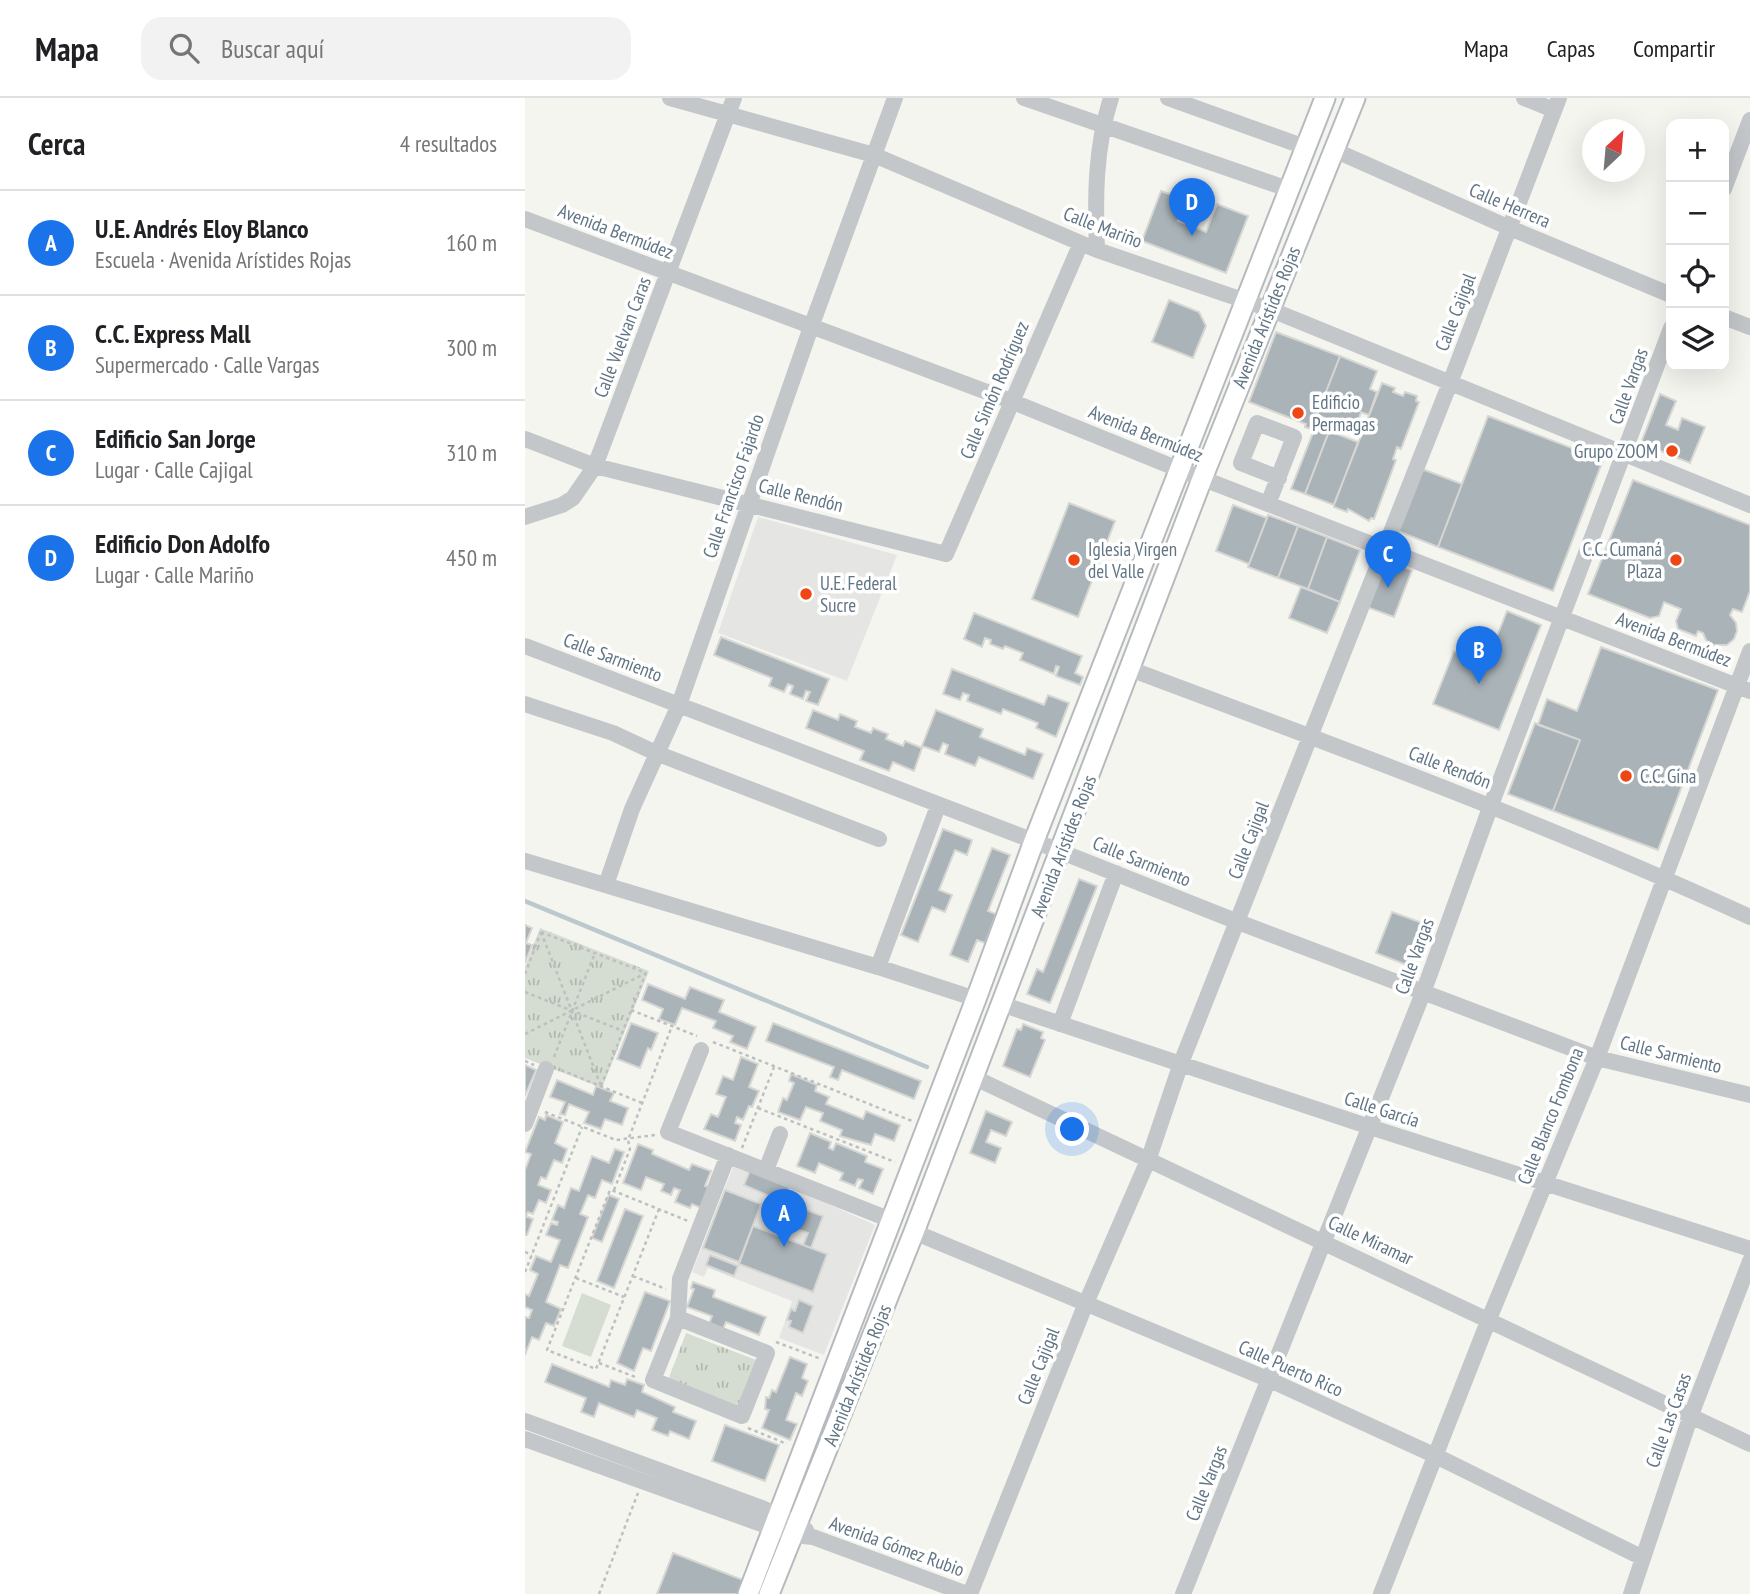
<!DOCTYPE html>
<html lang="es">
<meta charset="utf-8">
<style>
body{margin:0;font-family:"PT Sans Narrow",sans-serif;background:#f2f2f2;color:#202124}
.controls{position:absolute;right:21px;top:21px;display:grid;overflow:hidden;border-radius:14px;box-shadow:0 7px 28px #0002}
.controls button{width:63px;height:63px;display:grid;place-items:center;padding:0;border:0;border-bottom:2px solid #e0e0e0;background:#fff;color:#202124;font:35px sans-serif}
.compass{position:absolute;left:1057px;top:21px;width:63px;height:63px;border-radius:50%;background:#fff;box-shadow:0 7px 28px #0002;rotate:26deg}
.you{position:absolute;left:548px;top:1032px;width:24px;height:24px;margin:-18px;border:5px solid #fff;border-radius:50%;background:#1a73e8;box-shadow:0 0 0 10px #1a73e833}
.badge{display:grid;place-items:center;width:46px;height:46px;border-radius:50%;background:#1a73e8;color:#fff;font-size:23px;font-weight:700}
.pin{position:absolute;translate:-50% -58px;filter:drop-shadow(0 2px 4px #0008)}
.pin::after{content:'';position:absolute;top:37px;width:24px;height:21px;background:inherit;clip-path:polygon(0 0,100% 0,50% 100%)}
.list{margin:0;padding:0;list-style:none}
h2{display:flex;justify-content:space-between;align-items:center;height:91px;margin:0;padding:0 28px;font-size:30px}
h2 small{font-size:23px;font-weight:400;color:#757577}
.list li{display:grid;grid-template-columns:46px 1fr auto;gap:21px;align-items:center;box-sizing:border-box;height:105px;padding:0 28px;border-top:2px solid #e0e0e0}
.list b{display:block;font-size:26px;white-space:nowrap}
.list p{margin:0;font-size:23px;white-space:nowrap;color:#757577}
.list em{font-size:23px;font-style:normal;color:#757577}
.icon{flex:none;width:38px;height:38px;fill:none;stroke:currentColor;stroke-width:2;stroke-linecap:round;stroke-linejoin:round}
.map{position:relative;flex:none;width:1225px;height:1496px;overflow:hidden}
header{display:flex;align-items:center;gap:42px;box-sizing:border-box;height:98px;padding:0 35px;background:#fff;border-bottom:2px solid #e0e0e0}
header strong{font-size:33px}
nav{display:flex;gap:38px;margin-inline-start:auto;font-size:24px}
.search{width:490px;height:63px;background:#f2f2f2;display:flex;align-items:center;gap:18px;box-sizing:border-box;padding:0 24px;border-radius:21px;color:#757577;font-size:26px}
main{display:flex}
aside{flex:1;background:#fff}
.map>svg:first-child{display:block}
</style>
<header>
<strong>Mapa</strong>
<div class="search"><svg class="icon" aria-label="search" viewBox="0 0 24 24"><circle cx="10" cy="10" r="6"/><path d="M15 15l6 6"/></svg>Buscar aquí</div>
<nav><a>Mapa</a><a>Capas</a><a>Compartir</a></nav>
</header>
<main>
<aside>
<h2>Cerca<small>4 resultados</small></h2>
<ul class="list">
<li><span class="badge">A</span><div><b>U.E. Andrés Eloy Blanco</b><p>Escuela · Avenida Arístides Rojas</p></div><em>160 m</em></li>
<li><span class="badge">B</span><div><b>C.C. Express Mall</b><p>Supermercado · Calle Vargas</p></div><em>300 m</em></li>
<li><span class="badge">C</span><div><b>Edificio San Jorge</b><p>Lugar · Calle Cajigal</p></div><em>310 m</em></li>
<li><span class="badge">D</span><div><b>Edificio Don Adolfo</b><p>Lugar · Calle Mariño</p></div><em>450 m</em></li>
</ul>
</aside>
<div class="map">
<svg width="1225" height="1496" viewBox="0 0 1225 1496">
<defs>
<pattern id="park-tufts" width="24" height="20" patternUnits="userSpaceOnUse" patternTransform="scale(1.75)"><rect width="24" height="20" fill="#d5dcd1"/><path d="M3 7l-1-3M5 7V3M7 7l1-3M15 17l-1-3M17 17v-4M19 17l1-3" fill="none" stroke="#b0b7af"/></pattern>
</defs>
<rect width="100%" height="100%" fill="#f5f5f0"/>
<path fill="#e5e6e4" d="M233,419L372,457L322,583L193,535Z
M210,1064L350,1127L299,1257L254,1240L267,1203L183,1170L179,1179L167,1174Z"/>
<path fill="url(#park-tufts)" d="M15,830L124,873L77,990L0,960V869Z
M161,1235L231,1262L212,1310L143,1282Z"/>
<path fill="#d5dcd1" d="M57,1195L86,1207L66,1259L37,1248Z"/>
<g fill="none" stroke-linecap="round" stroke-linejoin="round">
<path stroke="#bcc8cd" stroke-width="4.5" d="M0,803L402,969"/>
</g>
<path fill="#aab3b8" stroke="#d6d6d3" stroke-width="2" d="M636,93L661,102L653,123L681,134L692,106L723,118L701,175L617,143Z
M644,202L674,214L681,228L668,260L627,244Z
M751,234L815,258L792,317L808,323L780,396L766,391L789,332L780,329L781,326L724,304Z
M815,258L852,273L845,291L852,294L844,317L836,314L831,329L822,325L821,328L792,317Z
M857,285L870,290L868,294L878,298L880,294L892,298L891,303L894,304L876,351L872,349L868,361L871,362L849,421L846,420L844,423L823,411L822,414L809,409V406Z
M1135,296L1151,303L1141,327L1153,332L1157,320L1180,329L1165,365L1116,345Z
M963,318L1078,362L1028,493L913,449Z
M804,333L833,344L809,407L780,396Z
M897,371L937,386L913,449L873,433Z
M1108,382L1225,427V493L1217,514L1208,511L1205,517L1211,525L1212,533L1209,541L1202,547H1188L1181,542L1178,535L1173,533L1171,538L1153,531L1151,523L1156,511L1139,504L1134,518L1125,520L1063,496Z
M544,405L590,423L553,519L507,501Z
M708,407L742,420L724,466L691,453Z
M743,417L773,428L753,480L723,469Z
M773,428L802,439L783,491L753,480Z
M802,439L835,452L815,504L783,491Z
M857,460L887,472L869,519L839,508Z
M776,489L815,504L802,535L764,520Z
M982,513L1016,527L974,632L908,606L929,553L961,566Z
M449,515L557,558L550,575L558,579L555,587L531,578L534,569L531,568L529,576L495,562L498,555L480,548L478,551L465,546L466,542L460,540L457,549L439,541Z
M196,539L304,581L293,607L281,603L285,594L281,593L278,601L265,596L268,588L263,586L259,594L244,588L247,580L189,557Z
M1076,549L1193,592L1133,752L1028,713L1055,642L1013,627L1022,601L1052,613Z
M427,571L519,607L523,597L544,605L531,639L511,630L513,625L478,611L476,616L442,603L444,597L438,595L435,602L418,596Z
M288,612L313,622L315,616L332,623L330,629L346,635L348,630L363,636L361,641L378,648L380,643L397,650L389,673L368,664L364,673L335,662L339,653L281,630Z
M411,612L458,631L455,639L500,657L502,650L518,656L508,681L454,659L450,668L420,656L423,647L418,645L414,654L397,648Z
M1010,625L1055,642L1028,713L983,696Z
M418,731L447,742L442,757L430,752L414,792L427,797L420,814L407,809L393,844L376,837Z
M467,750L485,757L463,813L471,816L460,845L452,842L443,864L425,857Z
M554,781L572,788L525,905L502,896L512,871L518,874Z
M867,814L903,827L887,869L851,855Z
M0,827L7,830L1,845L7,847L0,865Z
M123,886L160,901L165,889L199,902L194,914L231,929L222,951L205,944L208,938L188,930L191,923L157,910L150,927L134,921L138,911L117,902Z
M106,925L133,935L126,952L123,950L115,970L92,961Z
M248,925L396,983L389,1001L317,972L313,982L305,979L309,969L241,943Z
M498,926L518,934L516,940L520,942L505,979L478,968L492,931L496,932Z
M216,959L233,966L224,989L234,993L227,1009L224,1008L218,1022L212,1019L210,1025L216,1027L210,1043L179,1031L186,1016L193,1019L201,999L191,996L198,978L208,982Z
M0,967L11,972L0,998Z
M266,976L292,987L290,993L304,999L301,1006L338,1021L341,1013L375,1027L369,1043L350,1036L346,1047L315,1038L317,1032L295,1023L298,1015L281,1009L275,1022L253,1014L258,1000L262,1002L269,985L264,983Z
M32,982L68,997L71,988L89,995L85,1003L103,1010L97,1027L80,1021L76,1031L59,1025L64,1014L44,1006L40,1017L35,1016L40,1004L25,999Z
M461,1013L487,1024L481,1038L466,1032L461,1044L476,1050L470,1065L445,1055Z
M21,1017L38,1024L30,1045L42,1051L37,1065L29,1062L21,1081L16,1079L13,1087L26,1092L21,1105L14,1102L8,1116L3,1114L1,1118L8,1121L2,1137H0V1072L6,1056L0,1054L14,1019L20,1022Z
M285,1035L306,1044L304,1050L308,1052L311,1045L342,1058L340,1064L358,1071L348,1096L334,1090L338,1082L333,1081L330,1088L315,1082L318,1075L294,1065L290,1075L272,1068Z
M113,1046L128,1052L127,1056L164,1072L167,1066L186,1073L180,1088L185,1089L176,1110L167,1106L165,1110L150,1104L155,1092L149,1090L146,1097L136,1093L139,1086L121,1079L116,1092L98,1085Z
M90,1051L99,1054L87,1086L77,1082L70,1100L63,1097L55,1116L63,1119L43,1170L35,1167L21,1204L36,1211L29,1228L21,1225L14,1242L7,1239L0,1257V1219L4,1220L7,1212L0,1209V1196L4,1198L13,1176L5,1172L11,1158L26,1164L35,1142L21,1137L26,1125L32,1127L33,1124L27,1122L33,1107L39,1110L46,1090L54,1093L67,1058L84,1065Z
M226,1070L266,1087L258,1104L219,1087Z
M200,1092L236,1106L214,1164L178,1150Z
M84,1097L94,1101L77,1144L67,1140Z
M265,1106L298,1118L286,1150L278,1147L283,1135L258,1126Z
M100,1111L118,1118L89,1190L72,1183Z
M228,1128L302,1156L288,1194L214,1166Z
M185,1157L213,1168L209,1178L181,1167Z
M168,1184L190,1192L188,1199L241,1219L234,1237L201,1224L198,1231L184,1226L187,1218L162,1209L169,1191L166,1190Z
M120,1194L145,1203L126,1253L118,1250L109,1273L92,1265Z
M274,1202L288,1208L278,1235L264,1229L266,1223L262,1222L266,1211L270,1213Z
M265,1259L282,1266L277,1280L283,1283L277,1298L271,1295L261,1322L272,1326L265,1342L237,1330L244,1312L240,1311L241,1299L244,1300L247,1292L251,1294Z
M27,1266L84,1289L86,1282L100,1287L102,1281L119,1287L117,1294L150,1309L148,1314L171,1323L164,1341L145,1333L143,1338L127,1332L132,1320L112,1312L109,1319L74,1305L69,1319L56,1314L61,1300L20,1284Z
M200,1327L254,1347L240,1383L187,1363Z
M148,1455L218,1482L213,1496H132Z"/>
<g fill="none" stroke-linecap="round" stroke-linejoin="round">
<g stroke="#b6babe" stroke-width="23">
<path id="major" d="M223,1496L451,901L509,743L800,0
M244,1496L389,1134L677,381L830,0"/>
</g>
<path stroke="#bdbfc1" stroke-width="2.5" stroke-dasharray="3.5 3.5" stroke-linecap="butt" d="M16,834L76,988
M16,834L121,875
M0,876L16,834
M0,894L98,933
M106,912L172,938
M0,936L121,875
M188,944L387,1023
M29,959L70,855
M0,963L9,967
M36,972L117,1005
M76,988L121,875
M233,1010L370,1064
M20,1014L91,1042L130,1037
M217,1050L249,969
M89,1092L105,1051L103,1042L147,928
M134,1111L71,1271L22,1252L85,1092L89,1093L163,1123
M0,1154L7,1157
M0,1174L57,1029
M108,1178L141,1191
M51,1180L99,1199
M251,1244L296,1261
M74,1265L113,1280
M223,1330L262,1346
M74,1496L113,1395"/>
<path stroke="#c3c7ca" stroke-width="16" d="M145,0L349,57L572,152L744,211L1225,407
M499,0L763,91
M643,0L780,49
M999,0L1029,12
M809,52L985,130L1146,197
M1199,91L1225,22
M0,121L486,303L653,371L1225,593
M572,152C570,100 570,50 586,0
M1199,219L1225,229
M0,341L70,368L421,456L556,145
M743,406L769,339L732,325L716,365L754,380
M0,419L37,407L48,400L70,368L209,0
M0,548L509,743L713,824L1072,960L1225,997
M605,571C814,649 1023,726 1225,819
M0,606L88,635L131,655L354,741
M0,763L353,869L451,901
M81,787L107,711L154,607L286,229L370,0
M353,869L413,708
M476,906L845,1029L1225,1151
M535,926L591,775
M176,952L143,1034L366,1122
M448,979L1225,1346
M0,1026L21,971
M241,1072L255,1036
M389,1134L745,1282L911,1358L1118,1460
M153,1220L242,1255L217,1318L128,1282L153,1220L155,1181L203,1057
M0,1323L237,1410L272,1425L281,1432
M0,1341L267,1437L288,1439L442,1496
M445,1496L561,1205L624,1060L656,965L925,285L1034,0
M658,1496L898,895L966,707L1146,230
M856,1496L964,1221L1072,960L1225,553
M1106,1496L1166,1317L1225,1163"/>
<use href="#major" stroke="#fff" stroke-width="19"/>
</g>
<g fill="#ef4616" stroke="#fff" stroke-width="2.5">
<circle cx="773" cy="315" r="7"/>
<circle cx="1147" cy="353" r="7"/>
<circle cx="549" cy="462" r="7"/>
<circle cx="1151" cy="462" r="7"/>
<circle cx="281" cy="496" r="7"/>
<circle cx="1101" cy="678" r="7"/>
</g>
<g text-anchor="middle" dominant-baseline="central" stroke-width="7" stroke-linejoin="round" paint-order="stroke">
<g font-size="19" fill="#617584" stroke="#fff">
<text transform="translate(985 107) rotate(23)">Calle Herrera</text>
<text transform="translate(578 129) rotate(21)">Calle Mariño</text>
<text transform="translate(91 133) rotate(21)">Avenida Bermúdez</text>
<text transform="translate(930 214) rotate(-69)">Calle Cajigal</text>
<text transform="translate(741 219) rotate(-68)">Avenida Arístides Rojas</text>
<text transform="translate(97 239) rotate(-69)">Calle Vuelvan Caras</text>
<text transform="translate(1103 288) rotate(-70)">Calle Vargas</text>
<text transform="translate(469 292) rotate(-67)">Calle Simón Rodríguez</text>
<text transform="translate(621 335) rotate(22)">Avenida Bermúdez</text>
<text transform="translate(208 388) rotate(-71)">Calle Francisco Fajardo</text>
<text transform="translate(276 397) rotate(14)">Calle Rendón</text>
<text transform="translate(1149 541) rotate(21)">Avenida Bermúdez</text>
<text transform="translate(88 559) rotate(21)">Calle Sarmiento</text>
<text transform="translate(925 669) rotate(21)">Calle Rendón</text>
<text transform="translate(723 742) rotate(-69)">Calle Cajigal</text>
<text transform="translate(538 748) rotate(-69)">Avenida Arístides Rojas</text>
<text transform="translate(617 763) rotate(22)">Calle Sarmiento</text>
<text transform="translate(889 858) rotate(-70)">Calle Vargas</text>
<text transform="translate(1146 956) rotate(14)">Calle Sarmiento</text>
<text transform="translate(857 1011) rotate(18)">Calle García</text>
<text transform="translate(1025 1018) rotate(-68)">Calle Blanco Fombona</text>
<text transform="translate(846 1142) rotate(25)">Calle Miramar</text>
<text transform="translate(513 1268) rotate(-68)">Calle Cajigal</text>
<text transform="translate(766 1270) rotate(24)">Calle Puerto Rico</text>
<text transform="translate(332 1277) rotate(-68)">Avenida Arístides Rojas</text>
<text transform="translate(1143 1322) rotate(-70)">Calle Las Casas</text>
<text transform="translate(681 1385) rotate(-68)">Calle Vargas</text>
<text transform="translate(372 1448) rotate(20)">Avenida Gómez Rubio</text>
</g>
<g font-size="19" fill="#617584" stroke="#fff" text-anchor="start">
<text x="787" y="304">Edificio<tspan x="787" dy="22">Permagas</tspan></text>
<text x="1133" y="353" text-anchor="end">Grupo ZOOM</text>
<text x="563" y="451">Iglesia Virgen<tspan x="563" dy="22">del Valle</tspan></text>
<text x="1137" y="451" text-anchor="end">C.C. Cumaná<tspan x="1137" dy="22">Plaza</tspan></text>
<text x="295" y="485">U.E. Federal<tspan x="295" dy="22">Sucre</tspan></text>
<text x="1115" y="678">C.C. Gina</text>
</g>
</g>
</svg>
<div class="controls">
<button>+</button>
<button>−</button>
<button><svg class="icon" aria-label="locate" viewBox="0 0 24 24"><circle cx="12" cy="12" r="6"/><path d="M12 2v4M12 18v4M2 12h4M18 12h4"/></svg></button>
<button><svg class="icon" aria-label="layers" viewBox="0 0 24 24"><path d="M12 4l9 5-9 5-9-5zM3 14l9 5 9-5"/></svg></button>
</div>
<svg class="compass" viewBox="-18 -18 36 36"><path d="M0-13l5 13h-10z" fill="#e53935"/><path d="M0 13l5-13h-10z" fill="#757577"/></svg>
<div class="you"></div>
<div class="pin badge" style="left:259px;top:1149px">A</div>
<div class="pin badge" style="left:954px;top:586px">B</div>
<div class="pin badge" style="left:863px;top:490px">C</div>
<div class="pin badge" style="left:667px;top:138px">D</div>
</div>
</main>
